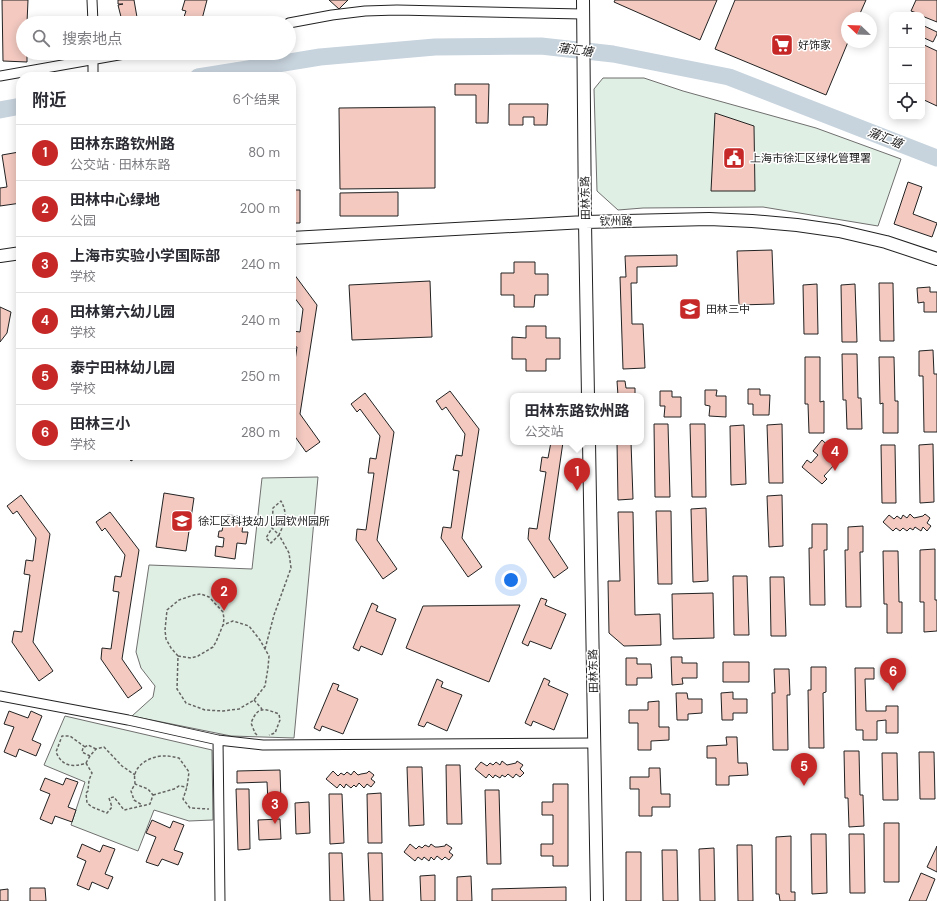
<!DOCTYPE html>
<html lang="zh">
<meta charset="utf-8">
<style>
body{margin:0;font-family:"DM Sans","Noto Sans SC",sans-serif;background:#f7f7f7;color:#2b2b33}
.controls{position:absolute;right:12px;top:12px;display:grid;overflow:hidden;border-radius:8px;box-shadow:0 2px 10px #0003}
.controls button{width:36px;height:36px;display:grid;place-items:center;padding:0;border:0;border-bottom:1px solid #e1e1e2;background:#fff;color:#2b2b33;font:20px sans-serif}
.compass{position:absolute;left:841px;top:12px;width:36px;height:36px;border-radius:50%;background:#fff;box-shadow:0 2px 10px #0003;rotate:293deg}
.you{position:absolute;left:511px;top:580px;width:14px;height:14px;margin:-10px;border:3px solid #fff;border-radius:50%;background:#1a73e8;box-shadow:0 0 0 6px #1a73e833}
.badge{display:grid;place-items:center;width:26px;height:26px;border-radius:50%;background:#c62828;color:#fff;font-size:13px;font-weight:700}
.pin{position:absolute;translate:-50% -33px;filter:drop-shadow(0 1px 2px #0008)}
.pin::after{content:'';position:absolute;top:21px;width:14px;height:12px;background:inherit;clip-path:polygon(0 0,100% 0,50% 100%)}
.popup{position:absolute;left:510px;top:393px;width:134px;height:52px;box-sizing:border-box;display:grid;place-content:center;border-radius:8px;background:#fff;filter:drop-shadow(0 1px 3px #0005);font-size:13px;white-space:nowrap;color:#7c7c81}
.popup b{font-size:15px;color:#2b2b33}
.popup::after{content:'';position:absolute;left:50%;top:100%;margin-left:-8px;border:8px solid transparent;border-top-color:#fff}
.list{margin:0;padding:0;list-style:none}
h2{display:flex;justify-content:space-between;align-items:center;height:52px;margin:0;padding:0 16px;font-size:17px}
h2 small{font-size:13px;font-weight:400;color:#7c7c81}
.list li{display:grid;grid-template-columns:26px 1fr auto;gap:12px;align-items:center;box-sizing:border-box;height:56px;padding:0 16px;border-top:1px solid #e1e1e2}
.list b{display:block;font-size:15px;white-space:nowrap}
.list p{margin:0;font-size:13px;white-space:nowrap;color:#7c7c81}
.list em{font-size:13px;font-style:normal;color:#7c7c81}
.icon{flex:none;width:22px;height:22px;fill:none;stroke:currentColor;stroke-width:2;stroke-linecap:round;stroke-linejoin:round}
.map{position:relative;flex:none;width:937px;height:901px;overflow:hidden}
.search{position:absolute;background:#fff;box-shadow:0 2px 10px #0003;left:16px;top:16px;width:280px;height:44px;display:flex;align-items:center;gap:10px;box-sizing:border-box;padding:0 14px;border-radius:22px;color:#7c7c81;font-size:15px}
.panel{position:absolute;background:#fff;box-shadow:0 2px 10px #0003;left:16px;top:72px;width:280px;height:388px;border-radius:16px}
.map>svg:first-child{display:block}
</style>
<div class="map">
<svg width="937" height="901" viewBox="0 0 937 901">
<rect width="100%" height="100%" fill="#fff"/>
<path fill="#e0efe3" stroke="#6f6f6f" d="M603,78H644L683,91L816,128L901,159L878,226L763,207L643,208L618,210L597,191L594,89Z
M318,477L294,738L231,736L132,716L153,697L155,686L141,668L136,652L149,565L252,569L262,478Z
M65,716L212,750L213,820L189,821L154,810L138,851L71,825L85,782L44,765Z"/>
<g fill="none" stroke-linecap="round" stroke-linejoin="round">
<path stroke="#c7d3dd" stroke-width="17" d="M198,77L320,57L435,47L541,46L613,54L729,77L937,158
M0,110L21,106"/>
</g>
<path fill="#f3c9c0" stroke="#222" d="M2,0H28L27,23H23V53H27V62L3,61Z
M118,0H134L138,23H116L115,18L121,17L118,5L123,4H118Z
M185,0H207L201,23H182L186,11L182,10Z
M329,0H348L339,9Z
M615,0H717L700,40L614,2Z
M735,0H866L858,18H847V42H848L826,95L715,49Z
M916,0H937V22L922,16V15L911,11Z
M922,25L937,32V34L933,42L922,37Z
M922,44L937,51V106L922,99Z
M455,84H489L488,123H476V95H455Z
M509,104H548L547,125H534V117H523V125H509Z
M435,107V188L340,189L339,108Z
M715,113L754,126L755,191H711Z
M19,152L21,165V203L0,206V188L7,187L2,155Z
M908,182L922,187L913,214L937,223L932,237L894,224Z
M291,190H300V223H291Z
M398,192V216H340V193Z
M772,250L774,304L739,305L737,251Z
M677,255V266L637,267V283H631L632,324H643L645,368L623,369L620,277H626L625,256Z
M514,262H535V274H548V295H535L534,307H514V295H501V273H514Z
M291,270L317,305L300,414L320,442L306,452L291,431V388L297,347L291,346L293,331L300,332L303,309L291,293Z
M430,281L432,337L352,340L349,285Z
M879,283H893L894,341H880Z
M817,284L818,334H804L803,285Z
M855,284L857,342H842L841,285Z
M930,287V292H937V312H924V302L918,303L917,288Z
M0,307L11,312L7,333L0,342Z
M526,326H546V338H560V359H546V371H526V359H512V337L526,338Z
M933,350L934,374H937V432H924L923,376H919V351Z
M842,354H857L858,398H861L862,429H847L846,400H843Z
M805,357H820V402L824,401V433H809L808,404H805Z
M879,357H894L895,401H898V433H883V403L880,404Z
M617,381H625L626,388H635V396H618Z
M748,389H760V395H770L769,415H753V404H748Z
M705,390H717L716,396H726V417L709,416L710,406L705,405Z
M450,391L479,429L462,538L482,567L468,577L441,538L443,527L451,528L459,471L453,470L456,455L462,456L465,434L446,407L442,410L436,401Z
M660,391H672V397H681V417H664L665,406H660Z
M365,393L394,432L377,540L397,569L383,579L356,540L357,529L366,530L374,473H368L370,458L376,459L380,436L360,409L357,412L351,404Z
M654,424H668L670,497H655Z
M690,424H705L706,497H692Z
M782,424L783,483H769L767,425Z
M744,425L746,484L731,485L730,426Z
M822,440L834,451L828,458L835,464L824,476L827,479L822,484L802,467L807,460L811,463L818,455L813,451Z
M551,442H563L549,539L568,568L554,578L528,539L529,528L537,529L546,472L540,471L542,457L548,458Z
M617,442H631L633,499L618,500Z
M933,444L934,502L920,503L919,445Z
M881,445H895L896,503H882Z
M127,455H140L131,461Z
M164,493L194,498L186,551L156,547Z
M21,495L50,534L33,642L53,671L39,681L12,642L14,631L22,632L30,575L24,574L26,560L33,561L36,538L17,511L13,514L7,506Z
M782,495L783,546L769,547L767,496Z
M706,508L708,581L693,582L691,509Z
M656,511H671L672,584H658Z
M110,512L139,550L122,659L142,688L128,698L101,659L102,648L111,649L119,592L113,591L115,576L121,577L125,555L105,528L102,531L96,522Z
M618,512H633L635,615L660,614L661,645L624,646L609,633L608,581H620Z
M910,514L914,518L923,516L925,514L930,518L927,523L931,526L927,531L923,527L921,531L915,527L913,530L910,528L907,531L903,528L900,531L896,528L893,531L883,522L889,515L894,519L897,516L901,519L903,515L907,518Z
M227,515L241,516L240,524L243,525L242,532H248L246,544L237,543L235,559L215,556L216,546L223,547L224,538L218,537L219,531H222L224,521H226Z
M812,524H827V550H824L825,605H810L809,548H812Z
M863,526V552H860L861,607H846L845,550H848V527Z
M935,549V600H937V631L924,632V602H920V550Z
M883,551H898L899,602H902V633H887V604H884Z
M733,576H747L749,635H734Z
M770,577H784L786,636H771Z
M713,593L714,638L673,639L672,594Z
M541,598L547,600L545,605L566,614L551,649L530,641L528,646L522,643Z
M372,603L378,606L376,611L396,619L382,655L361,646L359,651L353,648Z
M520,605L489,682L406,648L423,606Z
M671,657H682V663H697V678H682L683,684L672,685Z
M626,658H637V664H651L652,678H637V685H626Z
M723,662H749V682H723Z
M811,667H826V692L823,693L824,748H809L808,690H811Z
M855,668H874V679H865L866,711H886V706H898V733H886V720L877,721V740H863V730H856Z
M774,669H789L790,695H787L788,750H773L772,693H775Z
M544,678L550,681L548,685L568,694L554,730L533,721L531,726L525,723Z
M437,679L443,682L441,687L462,695L447,731L427,722L424,727L418,725Z
M333,683L339,685L337,690L358,699L343,734L322,726L320,731L314,728Z
M733,692V699H747V713H733V720H722L721,693Z
M676,693H687L688,699H702V713L688,714V720H677Z
M659,701V727H669V740L651,741V750H638V723H629V710H648V702Z
M9,711L28,718L31,711L42,716L32,740L41,744L36,756L19,749L16,757L4,752L14,727L4,724Z
M726,737H737L738,763H747L748,775L729,776V785H716V758H707V746L727,745Z
M844,751H859L860,795H863L864,826L849,827L848,798H845Z
M919,752H934L935,799H920Z
M882,753H897L898,800H883Z
M502,761L507,765L516,763L517,761L523,765L520,769L524,773L520,777L516,774L513,778L508,774L505,777L502,775L500,778L495,775L493,778L489,774L486,778L475,769L481,762L487,766L490,763L493,765L496,762L500,765Z
M446,765H460L462,824H447Z
M407,767H422L424,825L409,826Z
M649,768H660L661,794H670V807H652V816H639V789H630V777H649Z
M280,770L281,801L268,802L267,782L237,783V771Z
M333,771L338,776L341,773L344,775L347,772L351,775L354,771L358,775L361,774L367,773L369,771L374,775L371,779L375,782L371,787L367,784L364,788L359,783L356,787L354,785L351,788L346,784L344,788L340,784L337,788L326,779Z
M45,778L63,785L66,778L78,782L68,807L76,810L72,822L55,816L52,824L40,819L50,794L40,790Z
M553,784H568V866H553V856H541V844H553V815H542V802H553Z
M236,789H249L250,849L238,850Z
M485,790H499L501,864H487Z
M381,793L382,843H368L367,794Z
M329,794H342L344,843L330,844Z
M309,802L310,833L296,834L295,803Z
M280,819L281,839L259,840L258,820Z
M152,820L170,828L173,821L184,825L174,850L183,853L178,865L162,859L158,866L146,862L156,837L146,833Z
M884,823H899V882H884Z
M811,834H826L827,893L812,894Z
M849,834H864L865,893H850Z
M791,836V892H795V901H780L779,894H776V837Z
M82,844L100,852L103,845L115,849L105,874L113,877L108,889L92,882L89,890L77,885L86,861L77,857Z
M410,844L416,849L419,846L422,848L425,845L429,847L431,844L435,847H438L445,846L446,844L452,848L449,852L453,855L449,860L445,857L442,860L437,856L434,860L431,857L429,861L424,857L422,860L418,857L415,861L404,852Z
M737,845H752L753,901H738Z
M937,846V872L927,867Z
M714,848L715,901H700L699,849Z
M662,850H677L678,901H663Z
M626,852H641V901H626Z
M329,853H342L344,901H330Z
M368,853H382L383,901H370Z
M921,873L935,879L926,901H909Z
M435,875V901H421L420,876Z
M471,876L472,901H457V877Z
M566,887V901H492V889Z
M30,888H45L46,901H30Z
M8,889V901H0V890Z"/>
<g fill="none" stroke-linecap="round" stroke-linejoin="round">
<g stroke="#222" stroke-width="11">
<path id="street" d="M92,0L93,23
M289,23L332,15L365,11L397,10L583,14
M93,53V77
M0,76L130,53
M0,696L128,720L218,740L263,745L594,743
M218,740L220,901"/>
</g>
<g stroke="#222" stroke-width="14">
<path id="secondary" d="M583,0L585,222L588,396
M291,238L585,222L709,219L752,221L797,225L839,231L886,242L937,259
M0,256L21,253
M589,442L597,901"/>
</g>
<path stroke="#646464" stroke-width="1.5" stroke-dasharray="3 2" stroke-linecap="butt" d="M265,649L274,615L291,568L289,553L279,535C285,522 288,514 281,501L273,508L272,528L266,538L271,543L279,535L272,528
M178,656L191,658L198,656L213,647L216,642L223,625L224,619L223,612L209,597L201,594L194,595L179,600L167,610L165,630L166,639L171,648L178,656L177,689L186,703L205,710L223,711L239,709L254,700L265,686L268,668L269,656L260,640L249,626L233,621L223,625
M254,700L262,709
M257,735L255,733L251,723C258,706 263,708 279,714L280,720L275,733L269,735
M85,747L70,736H62L56,752C62,766 72,768 86,763L90,756
M96,749L88,745L83,748L82,752L90,756L96,749L104,747L122,766L135,775
M86,763L92,773L89,780L88,791L86,793L87,803L92,807L107,813L112,807L109,798L114,797L124,810L150,804L153,795L148,789L135,784L131,791L134,800L142,805
M135,784C135,781 134,777 135,774C138,762 155,755 166,756C170,756 174,757 179,758L189,772L187,787L183,799L190,808L209,809
M153,795L174,789L179,786L187,787"/>
<use href="#street" stroke="#fff" stroke-width="9"/>
<use href="#secondary" stroke="#fff" stroke-width="12"/>
</g>
<defs>
<g id="supermarket-square" transform="scale(1.15)"><rect x="-9" y="-9" width="18" height="18" rx="4" fill="#c62828" stroke="#fff"/><path d="M-6-5.5h2.5l.6 2H6L4.5 2H-2.5L-4.4-4H-6ZM-1.5 3.2a1.3 1.3 0 1 0 .1 0ZM3 3.2a1.3 1.3 0 1 0 .1 0Z" fill="#fff"/></g>
<g id="civic-square" transform="scale(1.15)"><rect x="-9" y="-9" width="18" height="18" rx="4" fill="#c62828" stroke="#fff"/><path d="M-.6-6.5H3V-4.5H.6V-3L4-1V1h2V6H-6V1h2V-1L-.6-3ZM-1.2 2.5V6h2.4V2.5Z" fill="#fff"/></g>
<g id="school-square" transform="scale(1.15)"><rect x="-9" y="-9" width="18" height="18" rx="4" fill="#c62828" stroke="#fff"/><path d="M0-5L7-2L0 1L-7-2ZM-4 1L0 2.5L4 1V4Q0 6-4 4Z" fill="#fff"/></g>
</defs>
<g fill-rule="evenodd">
<use href="#supermarket-square" x="782" y="45"/>
<use href="#civic-square" x="734" y="158"/>
<use href="#school-square" x="690" y="309"/>
<use href="#school-square" x="182" y="521"/>
</g>
<g text-anchor="middle" dominant-baseline="central" stroke-width="3" stroke-linejoin="round" paint-order="stroke">
<g font-size="11" fill="#222" stroke="#fff" text-anchor="start">
<text x="798" y="45">好饰家</text>
<text x="750" y="158">上海市徐汇区绿化管理署</text>
<text x="706" y="309">田林三中</text>
<text x="198" y="521">徐汇区科技幼儿园钦州园所</text>
</g>
<g font-size="11" fill="#222" stroke="#fff">
<text transform="translate(585 198) rotate(-91)">田林东路</text>
<text transform="translate(616 221) rotate(-1)">钦州路</text>
<text transform="translate(593 671) rotate(-91)">田林东路</text>
</g>
<g font-size="12" font-style="italic" fill="#222" stroke="#fff">
<text transform="translate(575 50) rotate(7)">蒲汇塘</text>
<text transform="translate(885 138) rotate(21)">蒲汇塘</text>
</g>
</g>
</svg>
<div class="controls">
<button>+</button>
<button>−</button>
<button><svg class="icon" aria-label="locate" viewBox="0 0 24 24"><circle cx="12" cy="12" r="6"/><path d="M12 2v4M12 18v4M2 12h4M18 12h4"/></svg></button>
</div>
<svg class="compass" viewBox="-18 -18 36 36"><path d="M0-13l5 13h-10z" fill="#e53935"/><path d="M0 13l5-13h-10z" fill="#7c7c81"/></svg>
<div class="you"></div>
<div class="pin badge" style="left:577px;top:491px">1</div>
<div class="popup"><b>田林东路钦州路</b>公交站</div>
<div class="pin badge" style="left:224px;top:611px">2</div>
<div class="pin badge" style="left:275px;top:824px">3</div>
<div class="pin badge" style="left:835px;top:471px">4</div>
<div class="pin badge" style="left:804px;top:786px">5</div>
<div class="pin badge" style="left:893px;top:691px">6</div>
<div class="search"><svg class="icon" aria-label="search" viewBox="0 0 24 24"><circle cx="10" cy="10" r="6"/><path d="M15 15l6 6"/></svg>搜索地点</div>
<section class="panel">
<h2>附近<small>6个结果</small></h2>
<ul class="list">
<li><span class="badge">1</span><div><b>田林东路钦州路</b><p>公交站 · 田林东路</p></div><em>80 m</em></li>
<li><span class="badge">2</span><div><b>田林中心绿地</b><p>公园</p></div><em>200 m</em></li>
<li><span class="badge">3</span><div><b>上海市实验小学国际部</b><p>学校</p></div><em>240 m</em></li>
<li><span class="badge">4</span><div><b>田林第六幼儿园</b><p>学校</p></div><em>240 m</em></li>
<li><span class="badge">5</span><div><b>泰宁田林幼儿园</b><p>学校</p></div><em>250 m</em></li>
<li><span class="badge">6</span><div><b>田林三小</b><p>学校</p></div><em>280 m</em></li>
</ul>
</section>
</div>
